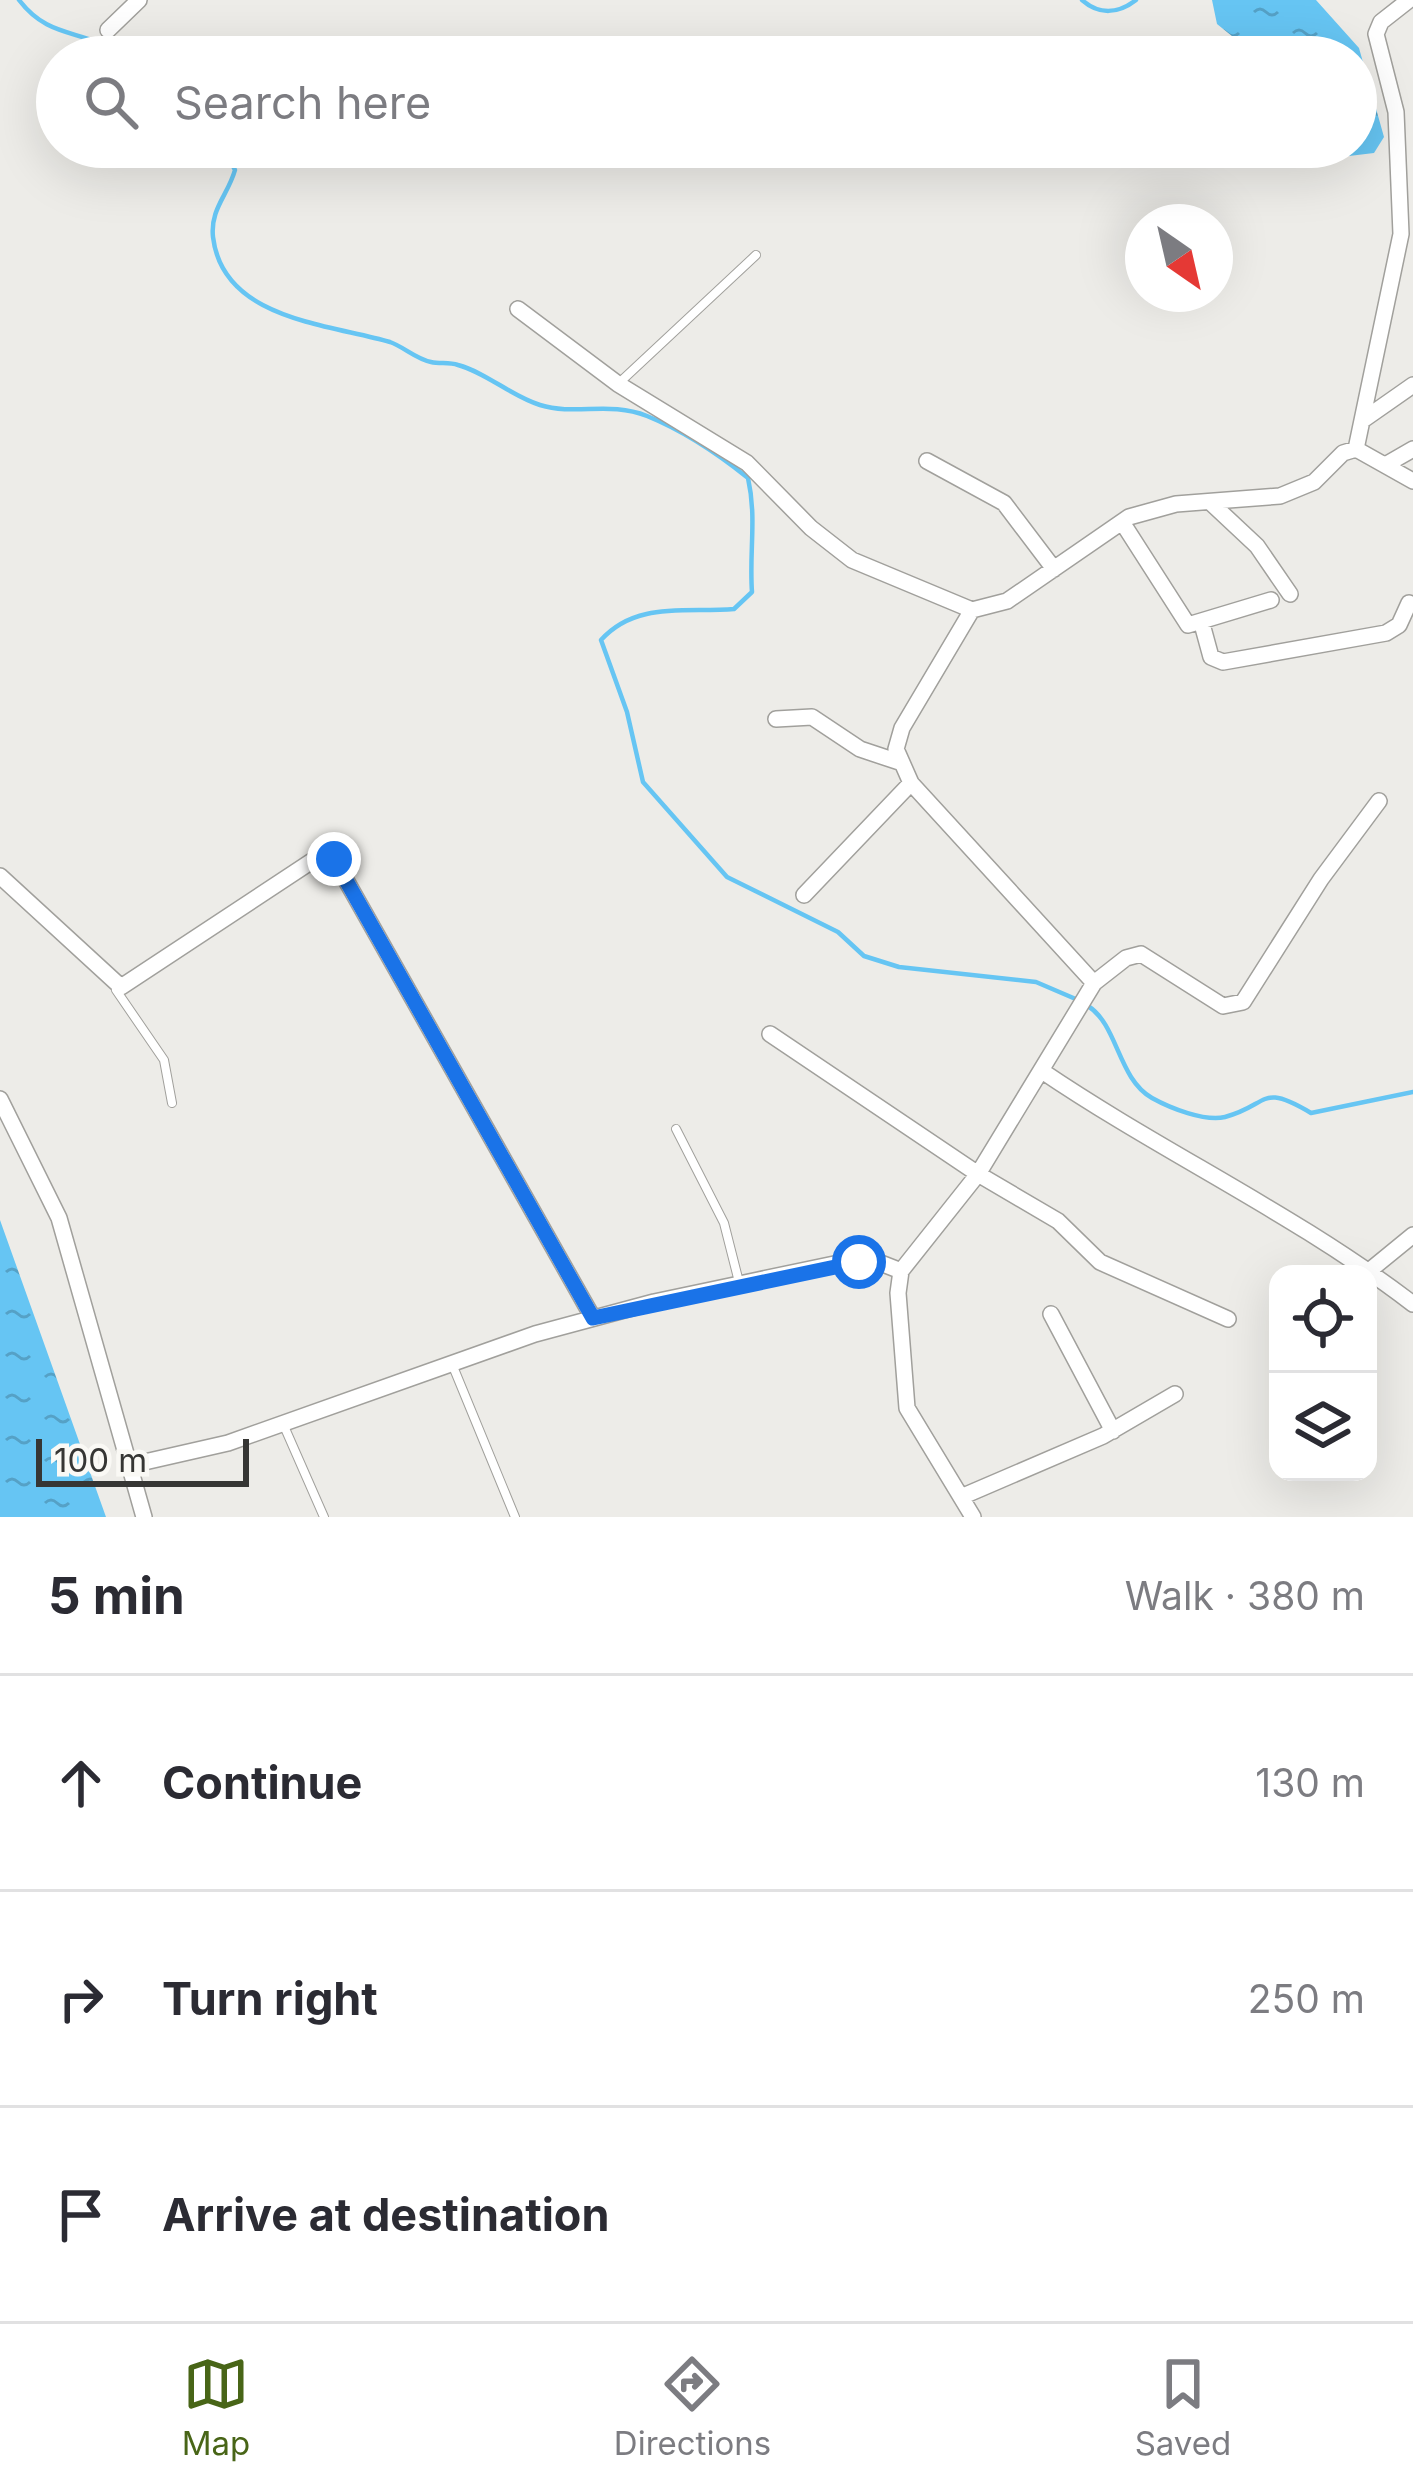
<!DOCTYPE html>
<meta charset="utf-8">
<style>
body{margin:0;font-family:Inter,sans-serif;background:#f7f7f7;color:#2b2b33}
.controls{position:absolute;right:36px;bottom:36px;display:grid;overflow:hidden;border-radius:24px;box-shadow:0 12px 48px #0002}
.controls button{width:108px;height:108px;display:grid;place-items:center;padding:0;border:0;border-bottom:3px solid #e1e1e2;background:#fff;color:#2b2b33;font:60px sans-serif}
.compass{position:absolute;left:1125px;top:204px;width:108px;height:108px;border-radius:50%;background:#fff;box-shadow:0 12px 48px #0002;rotate:146deg}
.scale{position:absolute;left:36px;bottom:30px;width:213px;box-sizing:border-box;padding-left:12px;border:6px solid #363634;border-top:0;font-size:33px;line-height:42px;white-space:nowrap;color:#363634;-webkit-text-stroke:9px #faf9f5;paint-order:stroke}
.stop{position:absolute;width:36px;height:36px;margin:-27px;border:9px solid #1a73e8;border-radius:50%;background:#fff}
.stop.end{background:#1a73e8;border-color:#fff;box-shadow:0 3px 12px #0008}
.list{margin:0;padding:0;list-style:none}
h2{display:flex;justify-content:space-between;align-items:center;height:156px;margin:0;padding:0 48px;font-size:51px}
h2 small{font-size:39px;font-weight:400;color:#7c7c81}
.list li{display:grid;grid-template-columns:78px 1fr auto;gap:36px;align-items:center;box-sizing:border-box;height:216px;padding:0 48px;border-top:3px solid #e1e1e2}
.list b{display:block;font-size:45px;white-space:nowrap}
.list em{font-size:39px;font-style:normal;color:#7c7c81}
.icon{flex:none;width:66px;height:66px;fill:none;stroke:currentColor;stroke-width:2;stroke-linecap:round;stroke-linejoin:round}
.map{position:relative;flex:none;width:1413px;height:1517px;overflow:hidden}
.search{position:absolute;background:#fff;box-shadow:0 12px 48px #0002;left:36px;right:36px;top:36px;height:132px;display:flex;align-items:center;gap:30px;box-sizing:border-box;padding:0 42px;border-radius:66px;color:#7c7c81;font-size:45px}
.sheet{height:804px;background:#fff}
nav{display:flex;justify-content:space-around;align-items:center;box-sizing:border-box;height:168px;border-top:3px solid #e1e1e2;background:#fff;font-size:33px;color:#7c7c81}
nav a{display:grid;justify-items:center;gap:6px}
nav .on{color:#486517}
.map>svg:first-child{display:block}
</style>
<div class="map">
<svg width="1413" height="1517" viewBox="0 0 1413 1517">
<defs>
<pattern id="water-ripples" width="26" height="14" patternUnits="userSpaceOnUse" patternTransform="scale(3)"><rect width="26" height="14" fill="#66c5f3"/><path d="M2 4q2-2 4 0t4 0M15 11q2-2 4 0t4 0" fill="none" stroke="#55a1c6"/></pattern>
</defs>
<rect width="100%" height="100%" fill="#edece8"/>
<path fill="url(#water-ripples)" d="M1212,0H1316L1359,48L1384,137L1374,153L1349,156L1347,147H1356V57H1258L1217,24Z
M0,1220L106,1517H0Z"/>
<g fill="none" stroke-linecap="round" stroke-linejoin="round">
<path stroke="#66c5f3" stroke-width="4.5" d="M19,0C51,42 85,27 123,57
M1082,0C1099,15 1118,14 1136,0
M223,147L235,170C228,195 210,209 213,237C223,320 329,324 390,342C404,347 416,359 431,362C440,364 449,362 458,365C487,373 511,396 540,405C576,416 609,401 647,416C684,431 718,454 748,478C757,518 749,552 752,592L734,609C686,613 636,601 601,640L627,712L643,782L727,877L838,932L864,956L899,967L1036,982L1078,1000
M1088,1006C1118,1025 1118,1079 1152,1098C1170,1108 1205,1122 1225,1117C1270,1105 1259,1082 1311,1113L1413,1092"/>
<g stroke="#a1a09c" stroke-width="10">
<path id="service" d="M619,383L756,255
M116,990L164,1060L172,1103
M676,1129L724,1223L739,1282
M452,1364L515,1517
M284,1426L324,1517"/>
</g>
<g stroke="#a1a09c" stroke-width="18">
<path id="minor" d="M108,30L139,0
M518,309L618,384L747,463L811,528L852,560L972,610L1007,601L1129,517L1176,504L1280,496L1314,482L1343,453L1356,449L1413,481
M1363,420L1413,385
M1356,449L1401,234L1396,112L1376,34L1381,22L1409,0
M927,461L1004,503L1054,569
M1387,464L1413,449
M1210,502L1257,546L1290,594
M1122,522L1188,625L1271,600
M972,610L902,728L896,749L911,783L1094,983
M1202,624L1211,657L1223,662L1386,633L1399,625L1409,603
M776,719L812,717L860,749L899,762
M0,876L121,987L315,859H334L593,1318
M804,895L911,783
M770,1034L978,1174L1058,1221L1100,1262L1228,1319
M1042,1071C1163,1153 1297,1215 1413,1304
M0,1099L59,1218L144,1517
M1369,1271L1413,1235
M1051,1314L1113,1431
M127,1466L228,1443L535,1334L654,1302L839,1263L878,1262L901,1271
M961,1497L1103,1436L1175,1394
M973,1517L907,1408L898,1293L901,1271L978,1174L1094,983L1126,958L1141,954L1223,1006L1243,1002L1321,879L1379,801"/>
</g>
<use href="#service" stroke="#fff" stroke-width="8"/>
<use href="#minor" stroke="#fff" stroke-width="15"/>
</g>
<g fill="none" stroke-linecap="round" stroke-linejoin="round">
<path stroke="#1a73e8" stroke-width="15" d="M334,859L593,1318L859,1262"/>
</g>
</svg>
<div class="controls">
<button><svg class="icon" aria-label="locate" viewBox="0 0 24 24"><circle cx="12" cy="12" r="6"/><path d="M12 2v4M12 18v4M2 12h4M18 12h4"/></svg></button>
<button><svg class="icon" aria-label="layers" viewBox="0 0 24 24"><path d="M12 4l9 5-9 5-9-5zM3 14l9 5 9-5"/></svg></button>
</div>
<svg class="compass" viewBox="-18 -18 36 36"><path d="M0-13l5 13h-10z" fill="#e53935"/><path d="M0 13l5-13h-10z" fill="#7c7c81"/></svg>
<div class="scale">100 m</div>
<div class="stop" style="left:859px;top:1262px"></div>
<div class="stop end" style="left:334px;top:859px"></div>
<div class="search"><svg class="icon" aria-label="search" viewBox="0 0 24 24"><circle cx="10" cy="10" r="6"/><path d="M15 15l6 6"/></svg>Search here</div>
</div>
<section class="sheet">
<h2>5 min<small>Walk · 380 m</small></h2>
<ul class="list">
<li><svg class="icon" aria-label="ahead" viewBox="0 0 24 24"><path d="M12 20V5M6 11l6-6 6 6"/></svg><div><b>Continue</b></div><em>130 m</em></li>
<li><svg class="icon" aria-label="right" viewBox="0 0 24 24"><path d="M7 20v-9h11M14 6l5 5-5 5"/></svg><div><b>Turn right</b></div><em>250 m</em></li>
<li><svg class="icon" aria-label="arrive" viewBox="0 0 24 24"><path d="M6 21V4h12l-3 4 3 4H6"/></svg><div><b>Arrive at destination</b></div></li>
</ul>
</section>
<nav>
<a class="on"><svg class="icon" aria-label="map" viewBox="0 0 24 24"><path d="M3 6l6-2 6 2 6-2v14l-6 2-6-2-6 2zM9 4v14M15 6v14"/></svg>Map</a>
<a><svg class="icon" aria-label="directions" viewBox="0 0 24 24"><path d="M12 3l9 9-9 9-9-9zM9 14v-3h6M13 9l2 2-2 2"/></svg>Directions</a>
<a><svg class="icon" aria-label="saved" viewBox="0 0 24 24"><path d="M7 4h10v16l-5-4-5 4z"/></svg>Saved</a>
</nav>
